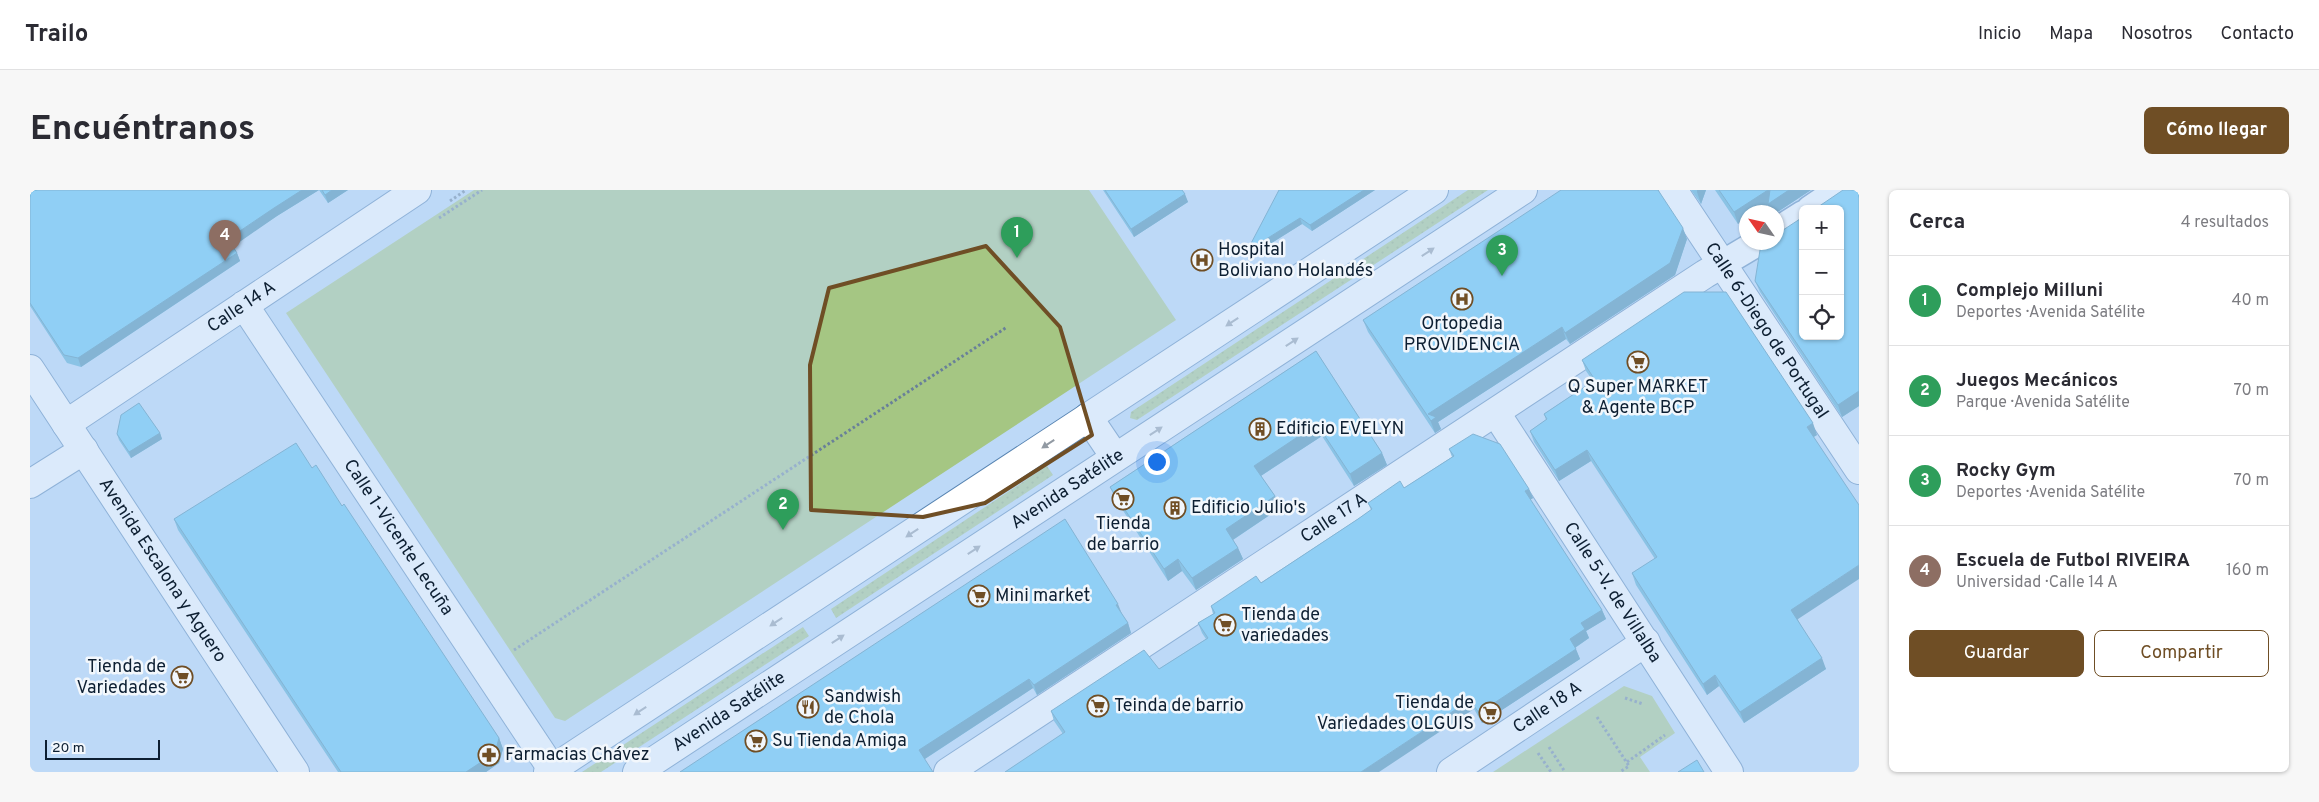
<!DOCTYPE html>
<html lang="es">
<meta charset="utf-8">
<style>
body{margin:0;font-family:Overpass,sans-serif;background:#f7f7f7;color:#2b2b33}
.controls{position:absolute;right:15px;top:15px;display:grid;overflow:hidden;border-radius:8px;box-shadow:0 1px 4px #0004}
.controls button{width:45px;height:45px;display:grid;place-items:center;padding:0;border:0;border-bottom:1px solid #e1e1e2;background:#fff;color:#2b2b33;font:25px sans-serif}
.compass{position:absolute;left:1709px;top:15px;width:45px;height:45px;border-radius:50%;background:#fff;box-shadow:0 1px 4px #0004;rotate:304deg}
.scale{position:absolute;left:15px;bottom:12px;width:115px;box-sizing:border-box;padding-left:5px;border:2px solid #0d1f32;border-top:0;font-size:14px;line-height:18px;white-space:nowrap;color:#0d1f32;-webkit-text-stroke:4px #f2f7fc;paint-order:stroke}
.you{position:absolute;left:1126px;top:271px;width:18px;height:18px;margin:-12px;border:4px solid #fff;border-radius:50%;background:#1a73e8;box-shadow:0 0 0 8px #1a73e833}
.badge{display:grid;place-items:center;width:32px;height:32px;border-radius:50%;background:#6f4e25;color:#fff;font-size:16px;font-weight:700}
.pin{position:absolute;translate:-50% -41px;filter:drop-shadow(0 1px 2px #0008)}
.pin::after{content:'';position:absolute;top:26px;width:18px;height:15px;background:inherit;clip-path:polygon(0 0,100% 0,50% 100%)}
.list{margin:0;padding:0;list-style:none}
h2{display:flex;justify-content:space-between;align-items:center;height:65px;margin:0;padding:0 20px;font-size:21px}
h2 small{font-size:16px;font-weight:400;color:#7c7c81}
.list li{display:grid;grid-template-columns:32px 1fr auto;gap:15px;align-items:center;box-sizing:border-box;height:90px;padding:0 20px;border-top:1px solid #e1e1e2}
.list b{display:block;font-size:19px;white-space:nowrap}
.list p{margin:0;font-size:16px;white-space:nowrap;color:#7c7c81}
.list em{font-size:16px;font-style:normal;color:#7c7c81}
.actions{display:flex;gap:10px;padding:15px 20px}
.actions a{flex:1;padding:11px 0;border:1px solid #6f4e25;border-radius:8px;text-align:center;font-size:18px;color:#6f4e25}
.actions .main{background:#6f4e25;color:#fff}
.icon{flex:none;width:28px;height:28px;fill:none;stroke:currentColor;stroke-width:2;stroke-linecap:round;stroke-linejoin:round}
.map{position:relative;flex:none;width:1829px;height:582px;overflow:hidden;border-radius:8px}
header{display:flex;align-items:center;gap:30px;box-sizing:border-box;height:70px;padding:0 25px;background:#fff;border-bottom:1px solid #e1e1e2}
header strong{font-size:24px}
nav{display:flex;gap:28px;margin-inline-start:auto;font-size:18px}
.intro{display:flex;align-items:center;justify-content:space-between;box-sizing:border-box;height:120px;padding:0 30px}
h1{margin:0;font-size:35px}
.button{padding:12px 22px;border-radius:8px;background:#6f4e25;color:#fff;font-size:18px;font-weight:700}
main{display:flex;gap:30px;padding:0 30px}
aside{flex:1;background:#fff;border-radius:8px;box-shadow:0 1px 4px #0004}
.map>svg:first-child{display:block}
</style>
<header>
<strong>Trailo</strong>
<nav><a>Inicio</a><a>Mapa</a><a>Nosotros</a><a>Contacto</a></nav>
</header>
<div class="intro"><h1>Encuéntranos</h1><a class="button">Cómo llegar</a></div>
<main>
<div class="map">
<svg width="1829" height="582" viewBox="0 0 1829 582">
<defs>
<pattern id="grass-dots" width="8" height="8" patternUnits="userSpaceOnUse" patternTransform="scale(1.25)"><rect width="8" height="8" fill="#a5c683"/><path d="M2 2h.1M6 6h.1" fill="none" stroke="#8daa72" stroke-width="1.8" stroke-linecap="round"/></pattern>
</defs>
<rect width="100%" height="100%" fill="#bdd9f7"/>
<path fill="url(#grass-dots)" d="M1438,0H1458L1107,230L1100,228L1101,222Z
M1017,276L1023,285L806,428L801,419Z
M773,437L779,446L571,582H552Z"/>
<path fill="#a5c683" d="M444,0H1059L1146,130L535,531L525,528L256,123Z
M1594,496L1622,506L1645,543L1610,567L1620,582H1463Z"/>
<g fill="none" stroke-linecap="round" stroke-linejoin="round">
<g stroke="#5784b2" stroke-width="29">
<path id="pedestrian" d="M1780,19L1808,0
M1746,41L1773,24
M1692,74L1729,52"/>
</g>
<g stroke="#5784b2" stroke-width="30">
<g id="minor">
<path id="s1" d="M214,115L522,579"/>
<path id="s2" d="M1466,223L1699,582"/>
<path id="s3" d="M36,234L387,0"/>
<path d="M0,294L54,260"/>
<path id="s4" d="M918,582L1675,84L1692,74"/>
<path id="s5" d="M1421,582L1616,452"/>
</g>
</g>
<g stroke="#5784b2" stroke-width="30">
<g id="tertiary">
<path id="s6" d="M1643,0L1829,280"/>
<path id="s7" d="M0,179L265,582"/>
</g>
</g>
<g stroke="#5784b2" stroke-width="30">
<path id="secondary" d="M1058,227L1085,267"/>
</g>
<g stroke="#5784b2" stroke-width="30">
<g id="primary">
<path d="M518,582L1404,0"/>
<path id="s8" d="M607,582L1493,0"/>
</g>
</g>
<path stroke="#698099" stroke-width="3" stroke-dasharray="2.5 2.5" stroke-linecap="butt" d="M420,11L436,0
M409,28L452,0
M484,460L977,137
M1595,508L1613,514
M1567,527L1599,576L1590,582
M1519,557L1535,582
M1508,563L1521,582
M1597,572L1635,545"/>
<use href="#pedestrian" stroke="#fff" stroke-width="26"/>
<use href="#minor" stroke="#fff" stroke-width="28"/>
<use href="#tertiary" stroke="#fff" stroke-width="28"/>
<use href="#secondary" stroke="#fff" stroke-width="28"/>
<use href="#primary" stroke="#fff" stroke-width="28"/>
</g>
<path fill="#4da8cf" d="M0,0H289L247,26L202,56L207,63L210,71L51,177L37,173L0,116Z
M289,0H318L298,13Z
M1073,0H1152L1158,12L1104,47Z
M1249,0H1345L1282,41L1272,34L1219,67Z
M1661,0H1676L1671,14Z
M1685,0H1781L1746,23L1741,22L1738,15L1726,22H1716L1708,34Z
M1829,0V216L1812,227L1730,102L1725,91L1750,42Z
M1657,49L1645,85L1540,154L1536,149L1408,232L1411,239L1405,243L1338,142L1333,130Z
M1286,161L1352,263L1357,275L1324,296L1292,246L1231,286L1245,306L1250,318L1203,350L1208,358L1213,369L1166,400L1152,381L1138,391L1085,308L1080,297Z
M1552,170L1787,245L1784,247L1768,430L1796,479L1714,533L1689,496L1677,505L1606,395L1602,383L1625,369L1561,271L1529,291L1504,252L1500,241L1516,230L1514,224L1563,191L1556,181Z
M130,243L132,249L101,268L89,250L87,244Z
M1419,259L1499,299L1503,308L1500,310L1572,420L1576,429L1556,441L1559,448L1545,458L1550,469L1452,533L1444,519L1033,544L1024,531L1021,521L1129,479L1176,449L1172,443L1168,433L1183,424L1181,416L1231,393L1328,329L1341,320L1338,313L1374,298L1422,267Z
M282,278L312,316L469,548L473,559L469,573L456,582H308L148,340L144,329Z
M1091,424L1098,433L1101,443L1007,505L1003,498L895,569L650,582Z"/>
<path fill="#3e88a9" d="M272,0H289L247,26L201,58L198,49L244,18Z
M302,0H318L298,13L295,5Z
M1334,0H1345L1282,41L1280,35Z
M1667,0H1676L1671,14L1667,2Z
M1738,0H1781L1746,23L1741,22L1738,15L1726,22H1716V28L1708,34L1704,22Z
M1155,4L1158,12L1104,47L1101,39Z
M1270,28L1272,34L1219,67L1217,61Z
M1653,38L1657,49L1645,85L1540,154L1535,143Z
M207,63L210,71L51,177L48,168Z
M1532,137L1536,149L1408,232L1411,239L1405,243L1398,224Z
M1829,201V216L1812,227L1808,215Z
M1783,233L1787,245L1781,248L1777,237Z
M1287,234L1292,246L1229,287L1224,276Z
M130,243L132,249L101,268L99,262Z
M1557,260L1561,271L1529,291L1525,280Z
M1352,263L1357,275L1324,296L1320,284Z
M1499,299L1503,308L1498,311L1495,301Z
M1245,306L1250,318L1201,351L1196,339Z
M1208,358L1213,369L1166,400L1162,388Z
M1148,369L1152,381L1138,391L1134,379Z
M1829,375V389L1765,431L1761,420Z
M1088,414L1092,424L1086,415Z
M1572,420L1576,429L1556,441L1559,448L1543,459L1540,449L1551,433Z
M1098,433L1101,443L1007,505L1004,495Z
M1546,459L1550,469L1452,533L1449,523Z
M1792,468L1796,479L1714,533L1710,522Z
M1685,485L1689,496L1677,505L1673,494Z
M999,489L1003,498L893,570L889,560Z
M1440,510L1444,519L1349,582H1331Z
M469,548L473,559L469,573L456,582H436Z"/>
<path fill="#59c3f1" stroke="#3e88a9" d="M0,0H272L244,18L198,49L207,63L48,168L34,165L0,113Z
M292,0H302L295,5Z
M1075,0H1152L1155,4L1101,39Z
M1249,0H1334L1280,35L1270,28L1217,61Z
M1531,0H1628L1653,38L1640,73L1535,143L1532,137L1398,224L1406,227L1401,231L1333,130Z
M1689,0H1738L1704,22Z
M1740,0H1759L1738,14Z
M1813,0H1829V201L1808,215L1725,91L1731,54L1732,52H1746V42H1750L1773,27V146H1810V19H1785Z
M1654,102H1696L1783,233L1777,237L1829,315V375L1761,420L1792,468L1710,522L1685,485L1673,494L1602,383L1627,367L1557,260L1525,280L1500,241L1517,229L1514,224L1565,190L1552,170Z
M1286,161L1352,263L1320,284L1287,234L1224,276L1245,306L1196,339L1208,358L1162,388L1148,369L1134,379L1080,297Z
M109,213L130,243L99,262L87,244L91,225Z
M1443,244L1470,254L1499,299L1495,301L1572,420L1551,433L1555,439L1540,449L1546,459L1449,523L1440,510L1331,582H975L1035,542L1021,521L1114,460L1129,479L1178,448L1168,433L1185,423L1181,416L1226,386L1231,393L1328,329L1342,319L1338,313L1370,291L1374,298L1424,266L1419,259Z
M266,253L282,278L286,275L312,316L314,314L469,548L465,563L436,582H311L144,329Z
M1035,329L1088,414L1086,415L1098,433L1004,495L999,489L889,560L903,582H650Z
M1667,570L1674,582H1648Z"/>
<defs><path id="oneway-solid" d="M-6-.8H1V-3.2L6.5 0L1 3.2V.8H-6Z" transform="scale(1.25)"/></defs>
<g fill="#929aa3">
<use href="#oneway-solid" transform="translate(1398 62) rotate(-33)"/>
<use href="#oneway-solid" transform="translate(1202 132) rotate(147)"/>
<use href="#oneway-solid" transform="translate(1262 152) rotate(-33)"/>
<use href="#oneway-solid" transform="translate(1126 241) rotate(-33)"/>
<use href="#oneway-solid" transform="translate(1018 254) rotate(147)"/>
<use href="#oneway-solid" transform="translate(882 343) rotate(147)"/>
<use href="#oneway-solid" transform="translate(944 360) rotate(-33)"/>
<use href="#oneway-solid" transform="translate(746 432) rotate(147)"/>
<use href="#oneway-solid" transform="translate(808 449) rotate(-33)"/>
<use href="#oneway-solid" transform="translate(610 521) rotate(147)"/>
</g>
<path d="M0 0H1829V582H0ZM956,56L1030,137L1062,245L955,313L893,327L781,320L780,175L799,98Z" fill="#bdd9f7" fill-opacity=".55" fill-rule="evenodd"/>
<path fill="none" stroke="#6f4e25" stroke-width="4" stroke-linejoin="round" d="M956,56L1030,137L1062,245L955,313L893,327L781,320L780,175L799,98Z"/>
<defs>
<g id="hospital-ring" transform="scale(1.125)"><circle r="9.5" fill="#f2f7fc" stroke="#6f4e25" stroke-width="1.5"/><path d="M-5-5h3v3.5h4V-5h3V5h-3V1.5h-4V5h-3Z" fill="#6f4e25"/></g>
<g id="supermarket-ring" transform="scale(1.125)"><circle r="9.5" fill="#f2f7fc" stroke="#6f4e25" stroke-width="1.5"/><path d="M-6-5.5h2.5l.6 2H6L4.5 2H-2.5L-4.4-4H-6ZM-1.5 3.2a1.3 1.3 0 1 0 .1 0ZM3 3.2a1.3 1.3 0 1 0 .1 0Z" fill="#6f4e25"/></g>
<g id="building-ring" transform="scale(1.125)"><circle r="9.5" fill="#f2f7fc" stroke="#6f4e25" stroke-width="1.5"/><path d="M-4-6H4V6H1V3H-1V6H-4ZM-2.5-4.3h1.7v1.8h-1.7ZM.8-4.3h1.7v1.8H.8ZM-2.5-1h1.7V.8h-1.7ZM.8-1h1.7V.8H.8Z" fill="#6f4e25"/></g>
<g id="restaurant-ring" transform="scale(1.125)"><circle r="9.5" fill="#f2f7fc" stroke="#6f4e25" stroke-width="1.5"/><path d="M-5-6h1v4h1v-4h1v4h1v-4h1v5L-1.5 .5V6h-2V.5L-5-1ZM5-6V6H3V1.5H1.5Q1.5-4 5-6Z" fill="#6f4e25"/></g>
<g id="pharmacy-ring" transform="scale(1.125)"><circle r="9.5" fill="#f2f7fc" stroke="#6f4e25" stroke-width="1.5"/><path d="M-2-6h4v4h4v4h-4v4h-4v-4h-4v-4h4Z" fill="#6f4e25"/></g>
</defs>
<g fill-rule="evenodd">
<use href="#hospital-ring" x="1172" y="70"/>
<use href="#hospital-ring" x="1432" y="109"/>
<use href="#supermarket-ring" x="1608" y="172"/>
<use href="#building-ring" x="1230" y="239"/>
<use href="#supermarket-ring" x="1093" y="309"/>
<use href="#building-ring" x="1145" y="318"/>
<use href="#supermarket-ring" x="949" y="406"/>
<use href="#supermarket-ring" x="1195" y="435"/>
<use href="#supermarket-ring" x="152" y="487"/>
<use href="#supermarket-ring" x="1068" y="516"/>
<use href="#restaurant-ring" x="778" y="517"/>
<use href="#supermarket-ring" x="1460" y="523"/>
<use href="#supermarket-ring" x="726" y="551"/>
<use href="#pharmacy-ring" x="459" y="565"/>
</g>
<g text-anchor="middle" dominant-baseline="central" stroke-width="5" stroke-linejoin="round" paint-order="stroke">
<g font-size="18" fill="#0d1f32" stroke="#f2f7fc" text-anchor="start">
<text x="1188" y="60">Hospital<tspan x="1188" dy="21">Boliviano Holandés</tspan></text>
<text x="1432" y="134" text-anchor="middle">Ortopedia<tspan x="1432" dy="21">PROVIDENCIA</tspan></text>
<text x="1608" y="197" text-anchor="middle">Q Super MARKET<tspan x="1608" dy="21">&amp; Agente BCP</tspan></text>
<text x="1246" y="239">Edificio EVELYN</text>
<text x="1161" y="318">Edificio Julio's</text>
<text x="1093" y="334" text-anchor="middle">Tienda<tspan x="1093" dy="21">de barrio</tspan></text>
<text x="965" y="406">Mini market</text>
<text x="1211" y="425">Tienda de<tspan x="1211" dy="21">variedades</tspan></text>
<text x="136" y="477" text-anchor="end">Tienda de<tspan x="136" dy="21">Variedades</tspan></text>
<text x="794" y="507">Sandwish<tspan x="794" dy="21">de Chola</tspan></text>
<text x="1444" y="513" text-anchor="end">Tienda de<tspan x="1444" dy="21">Variedades OLGUIS</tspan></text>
<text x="1084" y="516">Teinda de barrio</text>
<text x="742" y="551">Su Tienda Amiga</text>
<text x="475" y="565">Farmacias Chávez</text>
</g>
<g font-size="18" fill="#0d1f32" stroke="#f2f7fc">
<text stroke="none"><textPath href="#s3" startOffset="211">Calle 14 A</textPath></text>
<text stroke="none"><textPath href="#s6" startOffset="169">Calle 6-Diego de Portugal</textPath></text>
<text stroke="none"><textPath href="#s8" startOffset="515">Avenida Satélite</textPath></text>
<text stroke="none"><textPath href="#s4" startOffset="462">Calle 17 A</textPath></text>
<text stroke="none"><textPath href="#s1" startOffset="279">Calle 1-Vicente Lecuña</textPath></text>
<text stroke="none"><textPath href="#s7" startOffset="241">Avenida Escalona y Aguero</textPath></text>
<text stroke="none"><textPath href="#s2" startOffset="214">Calle 5-V. de Villalba</textPath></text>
<text stroke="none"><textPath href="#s5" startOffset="116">Calle 18 A</textPath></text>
<text stroke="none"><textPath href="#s8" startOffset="110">Avenida Satélite</textPath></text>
</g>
</g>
</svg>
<div class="controls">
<button>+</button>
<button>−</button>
<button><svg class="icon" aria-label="locate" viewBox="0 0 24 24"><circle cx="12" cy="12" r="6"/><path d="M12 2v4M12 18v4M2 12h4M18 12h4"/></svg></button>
</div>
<svg class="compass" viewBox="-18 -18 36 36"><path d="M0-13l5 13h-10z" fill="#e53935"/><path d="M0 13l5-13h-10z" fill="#7c7c81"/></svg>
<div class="scale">20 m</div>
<div class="you"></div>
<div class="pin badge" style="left:987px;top:68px;background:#2e9e5b">1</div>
<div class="pin badge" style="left:753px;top:340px;background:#2e9e5b">2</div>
<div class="pin badge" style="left:1472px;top:86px;background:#2e9e5b">3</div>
<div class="pin badge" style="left:195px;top:71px;background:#8d6e63">4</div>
</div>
<aside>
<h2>Cerca<small>4 resultados</small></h2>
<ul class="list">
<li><span class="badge" style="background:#2e9e5b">1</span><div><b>Complejo Milluni</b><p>Deportes · Avenida Satélite</p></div><em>40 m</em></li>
<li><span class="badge" style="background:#2e9e5b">2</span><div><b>Juegos Mecánicos</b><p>Parque · Avenida Satélite</p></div><em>70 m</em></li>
<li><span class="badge" style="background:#2e9e5b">3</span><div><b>Rocky Gym</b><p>Deportes · Avenida Satélite</p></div><em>70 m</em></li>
<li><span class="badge" style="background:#8d6e63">4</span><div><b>Escuela de Futbol RIVEIRA</b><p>Universidad · Calle 14 A</p></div><em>160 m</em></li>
</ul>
<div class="actions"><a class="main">Guardar</a><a>Compartir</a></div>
</aside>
</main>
